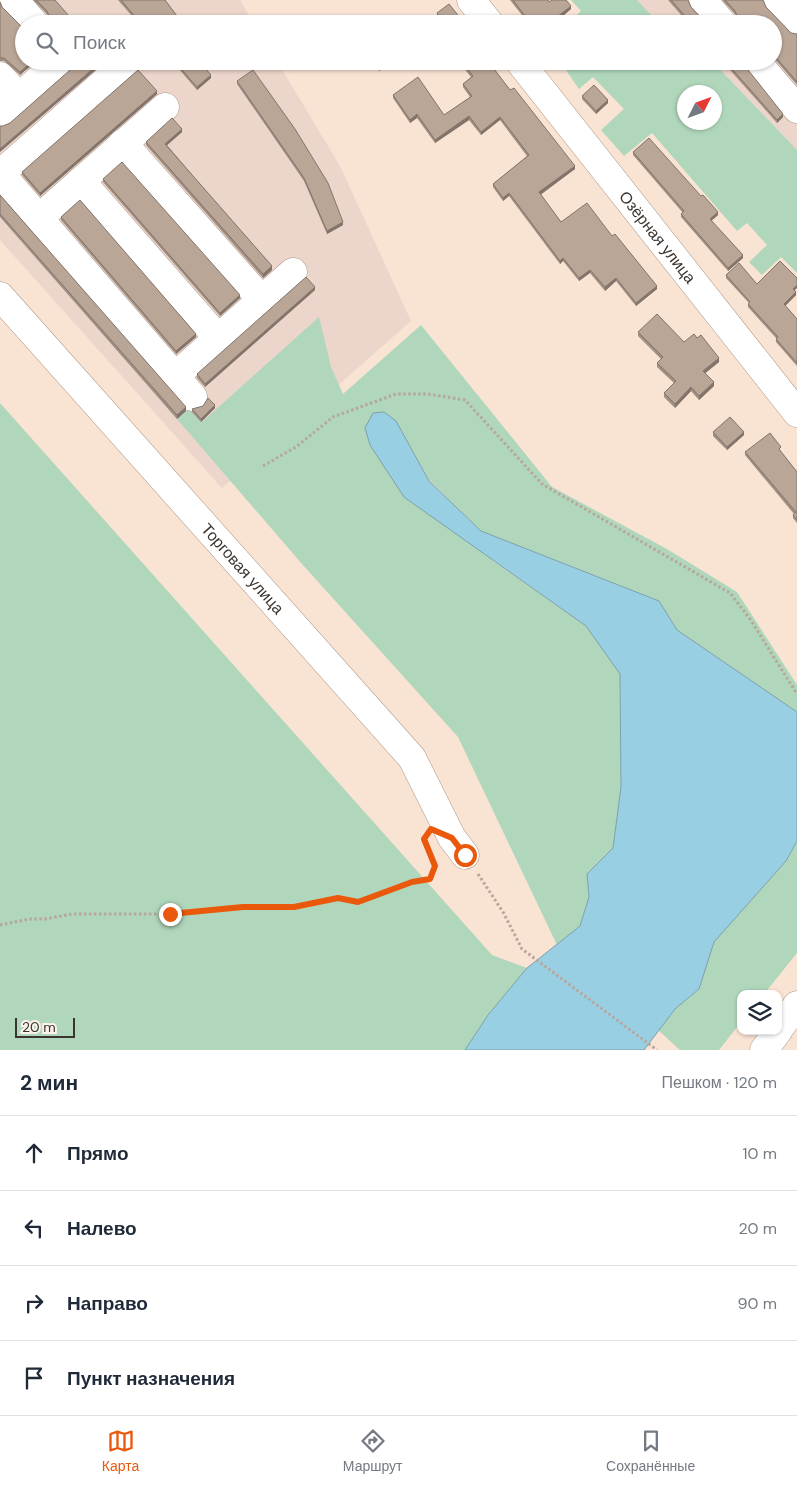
<!DOCTYPE html>
<html lang="ru">
<meta charset="utf-8">
<style>
body{margin:0;font-family:"DM Sans",sans-serif;background:#f2f2f3;color:#1f2937}
.controls{position:absolute;right:15px;bottom:15px;display:grid;overflow:hidden;border-radius:10px;box-shadow:0 1px 4px #0004}
.controls button{width:45px;height:45px;display:grid;place-items:center;padding:0;border:0;border-bottom:1px solid #e0e1e3;background:#fff;color:#1f2937;font:25px sans-serif}
.compass{position:absolute;left:677px;top:85px;width:45px;height:45px;border-radius:50%;background:#fff;box-shadow:0 1px 4px #0004;rotate:48deg}
.scale{position:absolute;left:15px;bottom:12px;width:60px;box-sizing:border-box;padding-left:5px;border:2px solid #3b332d;border-top:0;font-size:14px;line-height:18px;white-space:nowrap;color:#3b332d;-webkit-text-stroke:4px #fcf3ed;paint-order:stroke}
.stop{position:absolute;width:15px;height:15px;margin:-11px;border:4px solid #ea580c;border-radius:50%;background:#fff}
.stop.end{background:#ea580c;border-color:#fff;box-shadow:0 1px 5px #0008}
.list{margin:0;padding:0;list-style:none}
h2{display:flex;justify-content:space-between;align-items:center;height:65px;margin:0;padding:0 20px;font-size:21px}
h2 small{font-size:16px;font-weight:400;color:#747a83}
.list li{display:grid;grid-template-columns:32px 1fr auto;gap:15px;align-items:center;box-sizing:border-box;height:75px;padding:0 20px;border-top:1px solid #e0e1e3}
.list b{display:block;font-size:19px;white-space:nowrap}
.list em{font-size:16px;font-style:normal;color:#747a83}
.icon{flex:none;width:28px;height:28px;fill:none;stroke:currentColor;stroke-width:2;stroke-linecap:round;stroke-linejoin:round}
.map{position:relative;flex:none;width:797px;height:1050px;overflow:hidden}
.search{position:absolute;background:#fff;box-shadow:0 1px 4px #0004;left:15px;right:15px;top:15px;height:55px;display:flex;align-items:center;gap:12px;box-sizing:border-box;padding:0 18px;border-radius:28px;color:#747a83;font-size:19px}
.sheet{height:365px;background:#fff}
nav{display:flex;justify-content:space-around;align-items:center;box-sizing:border-box;height:70px;border-top:1px solid #e0e1e3;background:#fff;font-size:14px;color:#747a83}
nav a{display:grid;justify-items:center;gap:2px}
nav .on{color:#ea580c}
.map>svg:first-child{display:block}
</style>
<div class="map">
<svg width="797" height="1050" viewBox="0 0 797 1050">
<rect width="100%" height="100%" fill="#f9e3d3"/>
<path fill="#ecd5cb" d="M0,0H240L254,24H24V61H277L340,166L411,321L222,488L0,240Z
M637,0H797V150L712,61H773V24H654L656,20Z"/>
<path fill="#b0d7bc" fill-rule="evenodd" d="M571,0H637L656,20L654,24H567L581,11Z
M563,61H678L688,71L697,61H712L797,150V273L781,257L762,275L749,262L767,245L747,223L737,231L652,133L624,156L601,130L624,109L593,77L579,89L561,63ZM684,92H714V122H684Z
M319,317L331,367L343,394L421,325L552,487L667,549L737,592L797,685V712L677,630L659,601L481,531L429,480L396,422L373,413L492,560L586,626L620,674L621,787L613,848L587,874L589,897L580,926L557,945L458,737L302,564L177,419L189,409L202,422Z
M0,403L492,955L527,968L488,1015L465,1050H0Z
M797,841V953L764,994H741V1022L719,1050H680L658,1030L675,1009L699,989L713,942L786,861Z"/>
<path fill="#99cfe2" stroke="#7da0ac" d="M384,412L396,421L429,481L481,531L659,601L677,630L797,712V841L786,861L714,942L699,989L675,1009L644,1050H465L488,1015L527,968L580,926L589,897L587,874L613,848L621,787L620,674L586,626L404,497L370,445L365,428L373,413Z"/>
<g fill="none" stroke-linecap="round" stroke-linejoin="round">
<g stroke="#ad998a" stroke-width="29">
<g id="minor">
<path d="M14,0L35,24"/>
<path d="M471,0L490,24"/>
<path d="M703,0L723,24"/>
<path d="M778,0L797,22"/>
<path id="s1" d="M519,61L797,413"/>
<path d="M756,61L797,109"/>
<path d="M0,76L19,97"/>
<path d="M0,114L60,61"/>
<path d="M123,143L262,300"/>
<path d="M0,173L193,397"/>
<path d="M0,174L127,62"/>
<path d="M81,181L218,338"/>
<path d="M39,218L165,107"/>
<path id="s2" d="M0,296L412,758L452,838L465,855"/>
<path d="M175,376L293,272"/>
<path d="M778,1030L797,1005"/>
<path d="M764,1050L778,1031"/>
</g>
</g>
<path stroke="#b7a69a" stroke-width="3" stroke-dasharray="2.5 2.5" stroke-linecap="butt" d="M263,466L296,447L333,417L396,394H428L465,400L542,484L730,593L750,619L797,694
M478,874L503,912L522,949L657,1050
M0,925L29,919H45L72,914H170L243,907H294L338,898L359,902L412,882L430,879L435,866L423,839L426,836"/>
<use href="#minor" stroke="#fff" stroke-width="28"/>
</g>
<path fill="#a08f82" d="M33,0H55L50,21L47,14Z
M118,0H165L183,24H139Z
M510,0H548L549,2L571,9L559,19L562,24H529Z
M668,0H688L691,7L707,24H689Z
M722,0H763L766,7L791,33L797,34V85L773,57V24L738,21L735,14Z
M0,2L24,61H36L20,75L4,61H0Z
M437,13L465,24H443L437,16Z
M172,61H200L211,78L197,90Z
M372,61H392L379,71Z
M458,61H488L510,90L575,169L540,194L561,222L612,236L657,289L636,306L616,281L605,291L590,273L579,281L563,261L560,264L509,196L503,201L493,187V184L527,156L500,120L481,135L469,120L435,143L417,118L410,123L393,98V95L444,115L470,97L463,87V84L471,77Z
M722,61H741L783,117L777,123Z
M237,81L343,225L327,234L304,181L237,84Z
M157,94L40,196L22,175V172Z
M582,96L608,103L596,114L582,99Z
M182,132L167,145L272,270L263,278L146,145V142Z
M633,152L718,215L711,221L743,258L728,271L681,217V214L683,213L633,155Z
M103,179L240,298L220,316L103,182Z
M0,195L186,411L177,419L0,217Z
M61,217L196,337L176,354L61,220Z
M726,275L757,284L794,291L796,295L785,306L797,319V366L776,342V338L748,307V304L749,303L726,278Z
M315,290L205,387L197,378V374Z
M638,332L684,342L719,362L705,373L714,386L699,400L691,391L675,408L664,397V393L674,383L657,367V363L661,359L638,336Z
M215,408L201,422L192,412V409Z
M713,432L744,435L727,450L713,436Z
M781,450L780,451L797,472V523L793,518V515L794,514L745,455V452Z"/>
<path fill="#82746a" d="M571,6V9L557,21V17Z
M33,61H36L20,75V72Z
M102,61H106L0,152V149Z
M388,61H392L379,71V68Z
M211,75V78L197,90V87Z
M157,91V94L40,196V193Z
M608,100V103L596,114V111Z
M417,114V118L410,123V120Z
M783,114V117L777,123V120Z
M469,116V120L435,143V140Z
M500,117V120L481,135V132Z
M182,129V132L165,147V144Z
M575,166V169L539,196V192Z
M509,193V196L503,201V198Z
M718,212V215L710,222V219Z
M343,222V225L327,234V231Z
M743,255V258L728,271V268Z
M563,258V261L560,264V261Z
M272,266V270L263,278V274Z
M590,270V273L579,281V278Z
M616,278V281L605,291V287Z
M797,285V288L793,292V289Z
M657,286V289L636,306V303Z
M315,287V290L205,387V384Z
M796,292V295L784,307V304Z
M240,295V298L220,316V313Z
M196,334V337L176,354V351Z
M719,358V362L703,375V371Z
M714,382V386L699,400V396Z
M691,387V391L675,408V404Z
M215,405V408L201,422V419Z
M186,407V411L177,419V415Z
M744,432V435L727,450V447Z"/>
<path fill="#baa697" stroke="#82746a" d="M36,0H55L76,24H50V18L47,11Z
M121,0H165L183,24H141Z
M513,0H548L549,2L552,0H566L571,6L557,17L562,24H531Z
M671,0H688L691,7L707,24H692Z
M725,0H763L766,7L791,33L797,34V82L773,54V24H738V18L735,11Z
M0,2L2,7L24,29V61H33L20,72L4,58H0Z
M449,4L465,24H445L437,13Z
M366,20L369,24H360Z
M75,61H102L0,149V126H3L10,123L70,70L75,63Z
M174,61H199L211,75L197,87Z
M374,61H388L379,68Z
M461,61H488L510,90L514,88L575,166L539,192L561,222L587,203L612,236L615,234L657,286L636,303L616,278L605,287L590,270L579,278L563,258L560,261L509,193L503,198L493,184L529,155L500,117L481,132L469,116L435,140L417,114L410,120L393,95L418,77L444,115L472,96L463,84L473,76Z
M725,61H741L783,114L777,120Z
M138,70L157,91L40,193L22,172Z
M253,70L295,129L328,183L343,222L327,231L304,178L237,81Z
M594,85L608,100L596,111L582,96Z
M172,118L182,129L165,144L272,266L263,274L146,142Z
M649,138L701,196L703,195L718,212L710,219L743,255L728,268L681,214L684,211L633,152Z
M122,162L240,295L220,313L103,179Z
M0,195L186,407L177,415L0,214Z
M80,200L196,334L176,351L61,217Z
M780,261L797,278V285L793,289L796,292L784,304L797,319V363L776,339L778,337L748,304L750,302L726,275L739,263L757,284Z
M306,277L315,287L205,384L197,374Z
M657,314L684,342L694,334L697,338L701,335L719,358L703,371L714,382L699,396L691,387L675,404L664,393L676,381L657,363L663,357L638,332Z
M208,398L215,405L201,419L192,409L203,406Z
M730,417L744,432L727,447L713,432Z
M770,433L781,447L779,449L797,472V520L793,515L796,512L745,452Z"/>
<g fill="none" stroke-linecap="round" stroke-linejoin="round">
<path stroke="#ea580c" stroke-width="6" d="M170,914L243,907H294L338,898L358,902L412,882L430,879L435,866L424,839L431,829L452,838L465,855"/>
</g>
<g text-anchor="middle" dominant-baseline="central" stroke-width="4.5" stroke-linejoin="round" paint-order="stroke">
<g font-size="16" fill="#3b332d" stroke="#fcf3ed">
<text stroke="none"><textPath href="#s1" startOffset="224">Озёрная улица</textPath></text>
<text stroke="none"><textPath href="#s2" startOffset="365">Торговая улица</textPath></text>
</g>
</g>
</svg>
<div class="controls">
<button><svg class="icon" aria-label="layers" viewBox="0 0 24 24"><path d="M12 4l9 5-9 5-9-5zM3 14l9 5 9-5"/></svg></button>
</div>
<svg class="compass" viewBox="-18 -18 36 36"><path d="M0-13l5 13h-10z" fill="#e53935"/><path d="M0 13l5-13h-10z" fill="#747a83"/></svg>
<div class="scale">20 m</div>
<div class="stop" style="left:465px;top:855px"></div>
<div class="stop end" style="left:170px;top:914px"></div>
<div class="search"><svg class="icon" aria-label="search" viewBox="0 0 24 24"><circle cx="10" cy="10" r="6"/><path d="M15 15l6 6"/></svg>Поиск</div>
</div>
<section class="sheet">
<h2>2 мин<small>Пешком · 120 m</small></h2>
<ul class="list">
<li><svg class="icon" aria-label="ahead" viewBox="0 0 24 24"><path d="M12 20V5M6 11l6-6 6 6"/></svg><div><b>Прямо</b></div><em>10 m</em></li>
<li><svg class="icon" aria-label="left" viewBox="0 0 24 24"><path d="M17 20v-9H6M10 6l-5 5 5 5"/></svg><div><b>Налево</b></div><em>20 m</em></li>
<li><svg class="icon" aria-label="right" viewBox="0 0 24 24"><path d="M7 20v-9h11M14 6l5 5-5 5"/></svg><div><b>Направо</b></div><em>90 m</em></li>
<li><svg class="icon" aria-label="arrive" viewBox="0 0 24 24"><path d="M6 21V4h12l-3 4 3 4H6"/></svg><div><b>Пункт назначения</b></div></li>
</ul>
</section>
<nav>
<a class="on"><svg class="icon" aria-label="map" viewBox="0 0 24 24"><path d="M3 6l6-2 6 2 6-2v14l-6 2-6-2-6 2zM9 4v14M15 6v14"/></svg>Карта</a>
<a><svg class="icon" aria-label="directions" viewBox="0 0 24 24"><path d="M12 3l9 9-9 9-9-9zM9 14v-3h6M13 9l2 2-2 2"/></svg>Маршрут</a>
<a><svg class="icon" aria-label="saved" viewBox="0 0 24 24"><path d="M7 4h10v16l-5-4-5 4z"/></svg>Сохранённые</a>
</nav>
